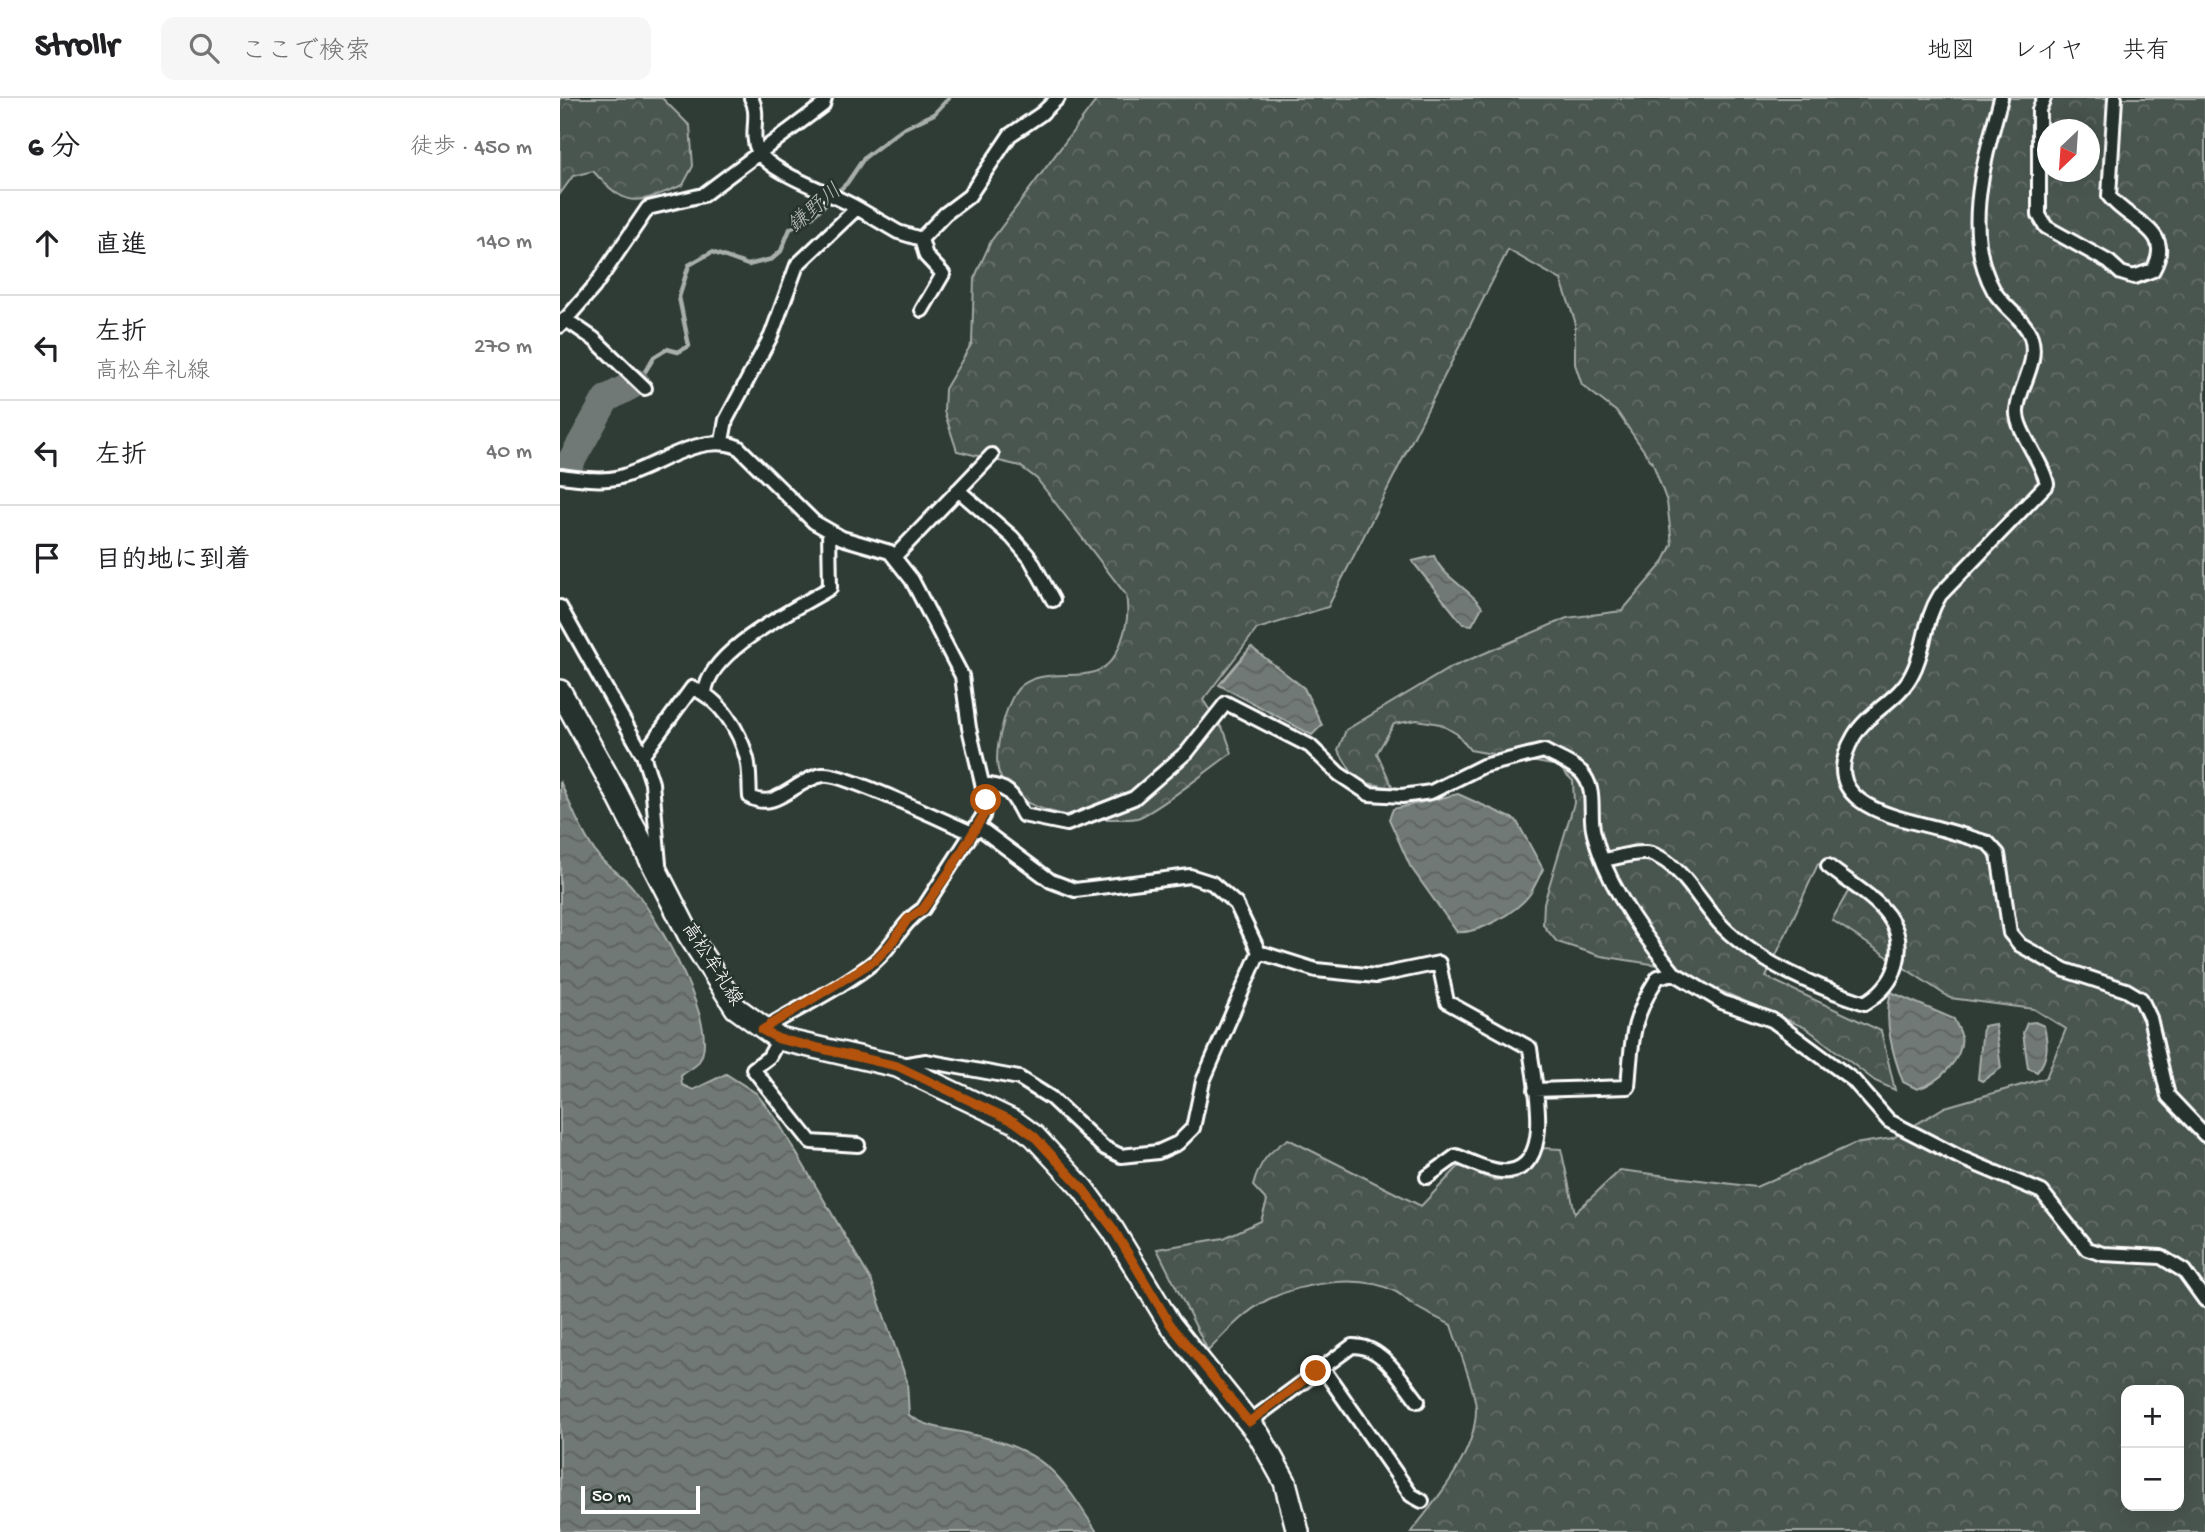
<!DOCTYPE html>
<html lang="ja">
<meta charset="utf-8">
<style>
body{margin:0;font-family:"Gochi Hand","Klee One",sans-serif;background:#f6f6f6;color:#202124}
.controls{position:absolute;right:21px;bottom:21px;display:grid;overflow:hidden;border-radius:14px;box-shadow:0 7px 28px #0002}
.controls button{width:63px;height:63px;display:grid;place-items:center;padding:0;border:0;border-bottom:2px solid #e0e0e0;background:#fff;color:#202124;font:35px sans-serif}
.compass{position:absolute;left:1477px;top:21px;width:63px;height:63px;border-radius:50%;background:#fff;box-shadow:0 7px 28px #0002;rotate:205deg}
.scale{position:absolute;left:21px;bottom:18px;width:119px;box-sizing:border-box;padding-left:7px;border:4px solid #fff;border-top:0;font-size:19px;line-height:24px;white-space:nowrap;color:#fff;-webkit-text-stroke:5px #26332d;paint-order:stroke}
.stop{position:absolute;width:21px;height:21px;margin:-16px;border:5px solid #b45309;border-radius:50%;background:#fff}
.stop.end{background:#b45309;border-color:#fff;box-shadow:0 2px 7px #0008}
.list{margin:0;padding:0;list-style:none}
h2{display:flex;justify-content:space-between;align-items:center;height:91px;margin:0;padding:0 28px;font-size:30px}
h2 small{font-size:23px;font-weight:400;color:#757577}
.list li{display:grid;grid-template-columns:46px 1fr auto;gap:21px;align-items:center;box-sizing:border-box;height:105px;padding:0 28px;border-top:2px solid #e0e0e0}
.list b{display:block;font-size:26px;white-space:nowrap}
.list p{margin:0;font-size:23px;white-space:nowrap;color:#757577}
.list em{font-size:23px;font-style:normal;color:#757577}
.icon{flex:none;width:38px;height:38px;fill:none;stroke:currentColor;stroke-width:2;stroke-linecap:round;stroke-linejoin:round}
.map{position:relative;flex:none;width:1645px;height:1434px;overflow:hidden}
header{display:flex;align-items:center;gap:42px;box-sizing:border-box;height:98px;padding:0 35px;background:#fff;border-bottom:2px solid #e0e0e0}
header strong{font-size:33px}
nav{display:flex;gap:38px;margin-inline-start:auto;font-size:24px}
.search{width:490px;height:63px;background:#f6f6f6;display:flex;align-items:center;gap:18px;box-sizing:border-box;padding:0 24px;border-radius:14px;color:#757577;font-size:26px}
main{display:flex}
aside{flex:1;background:#fff}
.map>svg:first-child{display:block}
</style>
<header>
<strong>Strollr</strong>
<div class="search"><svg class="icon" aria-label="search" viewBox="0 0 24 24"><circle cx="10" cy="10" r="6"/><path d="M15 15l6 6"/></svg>ここで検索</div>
<nav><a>地図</a><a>レイヤ</a><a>共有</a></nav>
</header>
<main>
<aside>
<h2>6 分<small>徒歩 · 450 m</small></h2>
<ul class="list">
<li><svg class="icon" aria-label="ahead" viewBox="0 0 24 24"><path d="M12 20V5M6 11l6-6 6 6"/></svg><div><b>直進</b></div><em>140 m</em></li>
<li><svg class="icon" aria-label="left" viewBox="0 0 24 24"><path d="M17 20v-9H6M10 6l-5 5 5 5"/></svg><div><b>左折</b><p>高松牟礼線</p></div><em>270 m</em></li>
<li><svg class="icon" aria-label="left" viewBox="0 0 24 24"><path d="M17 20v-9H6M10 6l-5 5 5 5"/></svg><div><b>左折</b></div><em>40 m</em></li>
<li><svg class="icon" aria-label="arrive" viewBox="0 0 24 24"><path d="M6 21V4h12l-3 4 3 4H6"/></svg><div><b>目的地に到着</b></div></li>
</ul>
</aside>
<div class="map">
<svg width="1645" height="1434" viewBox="0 0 1645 1434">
<defs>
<pattern id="forest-crowns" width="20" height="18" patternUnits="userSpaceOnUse" patternTransform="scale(1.75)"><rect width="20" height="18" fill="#4a544f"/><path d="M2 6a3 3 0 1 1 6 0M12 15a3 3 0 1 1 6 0" fill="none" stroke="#656e69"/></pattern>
<pattern id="water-waves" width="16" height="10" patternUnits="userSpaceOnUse" patternTransform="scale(1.75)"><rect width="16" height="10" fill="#707975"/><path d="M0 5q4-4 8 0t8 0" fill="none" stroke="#5e6260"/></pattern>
</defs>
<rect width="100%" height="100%" fill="#2f3b35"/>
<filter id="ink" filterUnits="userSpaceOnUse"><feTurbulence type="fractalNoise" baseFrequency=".0143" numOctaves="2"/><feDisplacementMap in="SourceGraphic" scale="14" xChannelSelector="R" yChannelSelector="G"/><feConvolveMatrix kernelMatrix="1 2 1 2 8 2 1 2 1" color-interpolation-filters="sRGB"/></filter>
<g filter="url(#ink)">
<path fill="url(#forest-crowns)" stroke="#a4aaa7" stroke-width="2" fill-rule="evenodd" d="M0,0H102L130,28L133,68L123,87C77,105 69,113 33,73L13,78L0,96Z
M538,0H1645V1434H851C877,1401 916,1356 916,1311C916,1293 897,1247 891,1227C878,1220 865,1215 853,1207C847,1203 842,1197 836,1194C802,1175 743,1185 709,1201C685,1213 666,1234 648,1253L597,1151L664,1140L701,1123L707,1103L693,1088C699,1065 708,1054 728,1041L861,1108L900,1067L933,1082L956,1081L981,1050L1001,1051L1015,1115L1060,1072L1196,1089L1294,1046L1333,1040L1385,1009L1486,980L1506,931L1474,911L1390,900L1272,822L1297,778L1258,766L1206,879L1321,933L1335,992L1315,983L1246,930L1104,868L1041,858L997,844L983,827L984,805L1014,705L1013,683L998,668L910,652L897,636L880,626L857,622L834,626L817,655L833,690L797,683L778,652L786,632L890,570L1007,520L1062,513L1103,465L1112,446L1107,404L1093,366L1058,315L1022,287L1015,266V223L1001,182L948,152L768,509L697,531L643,602L665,635L672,655C647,672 606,707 580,719C573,722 562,721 554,721C517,722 437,712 437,662C437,644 447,598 462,587C496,563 543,598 561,544C567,527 569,515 566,497L477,381L460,368L397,353L384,313L385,291L412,245L414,181L431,143ZM1488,32H1530V74H1488ZM1566,1292H1619V1408H1566Z"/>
<path fill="url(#water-waves)" stroke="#a9afac" stroke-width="2" d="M874,458C884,481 908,489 922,509L912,527L903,526L852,463Z
M691,549L744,590L762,627L752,637L659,587Z
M0,683C9,704 27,748 43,763C54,773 64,778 74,791C96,819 164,932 138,965C134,970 126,973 121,978L122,987L133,992L166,976L196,995L217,1022L312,1184L347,1283L349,1317C367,1330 389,1331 410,1336C485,1352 498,1374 537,1434H0Z
M898,696L956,722L983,771C979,779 975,788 970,796C957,814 919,836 897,834L850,768L829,721L833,711Z
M1331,894L1394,921C1396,926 1400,932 1401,937C1405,961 1378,985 1357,991L1343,984C1333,957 1323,923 1331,894Z
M1475,924L1484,928C1488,945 1489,960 1477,974L1468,970L1463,935L1467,925Z
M1435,926L1441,970L1422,983L1418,981L1423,928Z"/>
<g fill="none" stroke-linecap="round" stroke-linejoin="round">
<path stroke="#a9afac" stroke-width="4.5" d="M81,280L94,259L107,251L118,254L129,248L119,199L129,167L152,154L188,167L212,161L221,153L230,131L253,118L287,85L304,60L342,31L374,16L389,0"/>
<path stroke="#707975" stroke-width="28" d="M5,374L46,301L76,285"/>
<g stroke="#fff" stroke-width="18">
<path id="street" d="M191,0C201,17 189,35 198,53C211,76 273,95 297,110
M1441,0C1425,60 1401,135 1434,193C1443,209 1465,221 1471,239C1479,265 1459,288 1457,312C1455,332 1483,363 1487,386L1380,497C1363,524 1366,550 1352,576C1340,601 1308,614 1294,638C1255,705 1330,718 1377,730C1394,734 1411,740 1428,745L1438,756L1450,835L1460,847L1505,872L1566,892L1581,901L1590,920L1608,998L1645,1037
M1484,0L1479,12V117L1486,129L1549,164L1561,175L1574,179L1593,172C1616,131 1569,125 1549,98L1555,0
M361,141L366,158L383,176L362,212
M5,221L34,241L85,290
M0,228L34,189L88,110L143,97L263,7L265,0
M162,343L166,322L211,238L237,167L297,110L338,134L361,141L385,116L409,98L450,37L481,16L498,0
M0,378C18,380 42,384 60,379C97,369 138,334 178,349L254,424L282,440L330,454L352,482L402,578L409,630L426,702L423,718L363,811C342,824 334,847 315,863C285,888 236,911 202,932
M398,392L452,439L470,460L493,502
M334,459L432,357
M0,509L83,657
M145,595C148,552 236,511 270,490L269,433
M422,686C448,688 452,695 463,717L507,726L574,700L628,653L666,605L750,648L779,676L809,696L842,698L871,694L923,668L984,653C994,659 1012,665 1021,674C1038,692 1028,715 1034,736C1046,786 1082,836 1114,875
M1044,762C1057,760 1079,752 1092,756C1123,767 1141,807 1163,829C1200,866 1257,889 1305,905C1320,896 1331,885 1336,868C1351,816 1303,796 1268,768
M99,766L92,685L83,657L132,590C160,600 180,633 187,661C190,673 189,687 190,699C216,714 236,681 263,677C282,674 386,724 410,734L421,731L491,783L515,792L630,778L652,785L676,806L699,854L643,983L633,1030L618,1045L598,1054L561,1058L543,1049L491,1000L459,980L366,963L341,967
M699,854L756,872L816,878L879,865L887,904L970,950C973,979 996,1067 949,1073C932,1075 912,1064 896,1058L867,1079
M219,941L209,959L193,971L251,1044L298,1047
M975,992L1068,989C1072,941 1071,921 1098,879L1114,875L1162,904L1212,922L1293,982L1329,1023L1401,1060L1482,1094L1527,1151L1543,1156L1601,1159L1624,1173L1645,1202
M756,1273L768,1278L851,1397L862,1403
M689,1324L792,1248C823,1247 840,1281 858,1303"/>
</g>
<g stroke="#fff" stroke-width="26">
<path id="primary" d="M0,593L56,694L129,837L176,910L219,941L337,968L455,1024L474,1038L523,1091L553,1132L610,1226L699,1337L725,1384L738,1434"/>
</g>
<use href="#street" stroke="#26332d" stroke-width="12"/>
<use href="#primary" stroke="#26332d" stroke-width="21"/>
</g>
</g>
<g fill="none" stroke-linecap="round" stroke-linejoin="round" filter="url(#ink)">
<path stroke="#b45309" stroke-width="9" d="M426,702L423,718L389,774L363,811L348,821L330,847L314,863L202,932L219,941L337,968L455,1024L474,1038L523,1091L554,1132L610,1226L689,1324L756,1273"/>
</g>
<g text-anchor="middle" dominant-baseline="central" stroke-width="5" stroke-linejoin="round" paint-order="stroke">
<g font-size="19" fill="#fff" stroke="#26332d">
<text transform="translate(151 867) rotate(57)">高松牟礼線</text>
</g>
<g font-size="21" font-style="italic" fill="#b8bcba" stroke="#26332d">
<text transform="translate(256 112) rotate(-41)">鎌野川</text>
</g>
</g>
</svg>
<div class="controls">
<button>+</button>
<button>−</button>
</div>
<svg class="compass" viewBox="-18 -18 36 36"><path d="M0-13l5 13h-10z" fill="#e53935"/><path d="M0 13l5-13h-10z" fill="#757577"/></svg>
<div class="scale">50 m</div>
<div class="stop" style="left:426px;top:702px"></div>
<div class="stop end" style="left:756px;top:1273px"></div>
</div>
</main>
